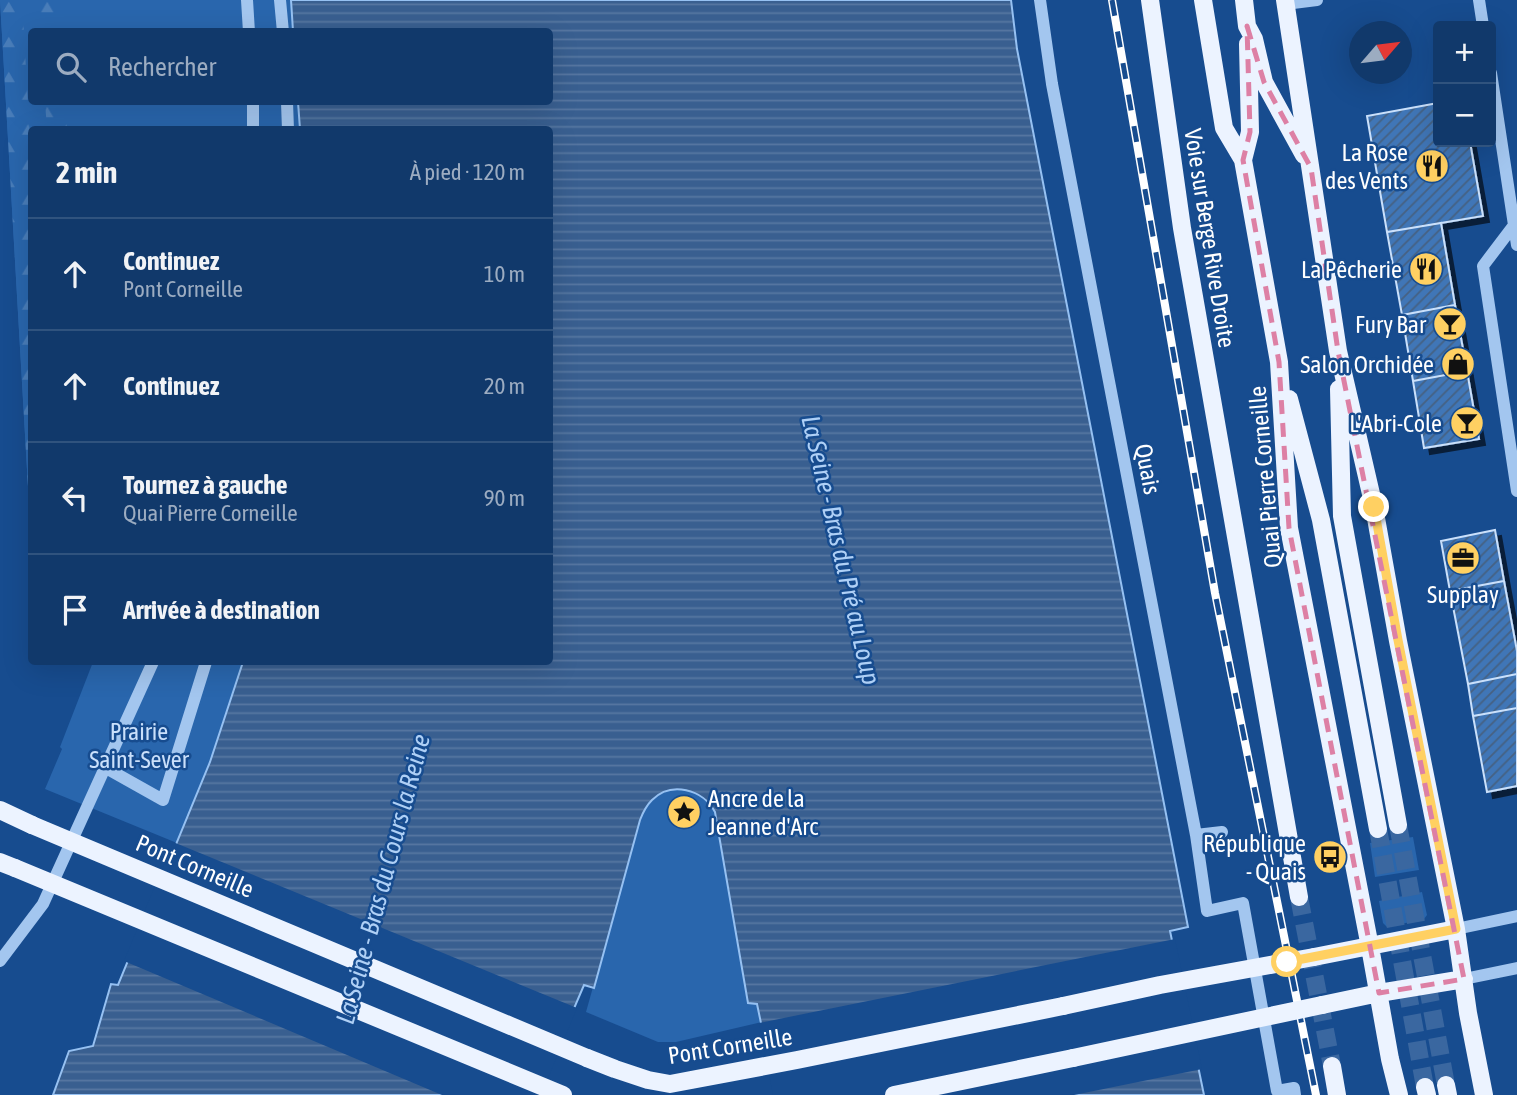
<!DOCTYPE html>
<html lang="fr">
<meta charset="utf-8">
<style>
body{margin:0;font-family:"Asap Condensed",sans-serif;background:#1a4071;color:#f1f3f6}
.controls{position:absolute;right:21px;top:21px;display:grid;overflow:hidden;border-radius:7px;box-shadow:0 7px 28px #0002}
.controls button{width:63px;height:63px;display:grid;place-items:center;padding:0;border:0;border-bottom:2px solid #30537e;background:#11396b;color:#f1f3f6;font:35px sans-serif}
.compass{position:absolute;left:1349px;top:21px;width:63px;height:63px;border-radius:50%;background:#11396b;box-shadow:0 7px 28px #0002;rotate:62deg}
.stop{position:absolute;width:21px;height:21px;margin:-16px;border:5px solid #ffd062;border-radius:50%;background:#fff}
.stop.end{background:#ffd062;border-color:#fff;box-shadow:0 2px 7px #0008}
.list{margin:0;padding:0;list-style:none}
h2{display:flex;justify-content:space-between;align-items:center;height:91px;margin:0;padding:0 28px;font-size:30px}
h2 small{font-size:23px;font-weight:400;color:#9cacc1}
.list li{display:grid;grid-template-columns:46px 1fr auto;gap:21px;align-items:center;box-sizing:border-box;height:112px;padding:0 28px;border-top:2px solid #30537e}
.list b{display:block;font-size:26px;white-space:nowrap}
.list p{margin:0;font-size:23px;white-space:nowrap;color:#9cacc1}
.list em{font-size:23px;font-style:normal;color:#9cacc1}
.icon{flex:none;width:38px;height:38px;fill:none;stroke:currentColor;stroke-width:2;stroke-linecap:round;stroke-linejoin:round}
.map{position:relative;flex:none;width:1517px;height:1095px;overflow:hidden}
.search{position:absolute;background:#11396b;box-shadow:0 7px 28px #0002;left:28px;top:28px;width:525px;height:77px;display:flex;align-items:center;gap:18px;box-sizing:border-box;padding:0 24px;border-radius:7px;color:#9cacc1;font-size:26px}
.panel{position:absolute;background:#11396b;box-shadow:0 7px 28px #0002;left:28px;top:126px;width:525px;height:539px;border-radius:7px}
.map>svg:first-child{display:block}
</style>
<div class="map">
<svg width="1517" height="1095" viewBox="0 0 1517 1095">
<defs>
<pattern id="forest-firs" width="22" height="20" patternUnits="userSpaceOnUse" patternTransform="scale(1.75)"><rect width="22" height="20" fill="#2966ad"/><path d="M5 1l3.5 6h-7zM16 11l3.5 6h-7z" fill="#497db9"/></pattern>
<pattern id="water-rules" width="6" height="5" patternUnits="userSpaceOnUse" patternTransform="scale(1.75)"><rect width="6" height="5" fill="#395f90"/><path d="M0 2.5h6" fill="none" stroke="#5777a1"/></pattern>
<pattern id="building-hatch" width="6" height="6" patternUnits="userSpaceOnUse" patternTransform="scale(1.75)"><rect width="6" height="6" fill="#3f76b7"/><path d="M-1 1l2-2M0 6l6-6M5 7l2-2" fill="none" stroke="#466182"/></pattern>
<filter id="shadow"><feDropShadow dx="6" dy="6" stdDeviation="0" flood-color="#0009"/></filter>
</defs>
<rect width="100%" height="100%" fill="#174c8f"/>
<path fill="#2966ad" d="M0,0H291L293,31L32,32V102H298L300,129L32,130L31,587V539Z
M93,662H243L210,762L177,843L45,789L62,749L60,747Z
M673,789C692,789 705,794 715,812L748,1003H757L762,1022L676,1042H658L586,1012L640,820C647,802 656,795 673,789Z
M1413,837L1419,870L1375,877L1370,843Z
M1422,892L1427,915L1424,919L1387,927L1383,923L1379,901Z"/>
<path fill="url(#forest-firs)" d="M0,0H22L32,172L31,587V539Z
M39,0H59L61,31H41Z
M45,102H65L67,129H47Z"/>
<path fill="url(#water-rules)" stroke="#96c1f2" stroke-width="2" d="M291,0H1011L1017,49L1188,927L1170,931L1204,1095H776L757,1004L748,1003L715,812C703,789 671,781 652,800C646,806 643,812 640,820L594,988L584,985L537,1095H53L69,1051L93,1046L111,984L118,985L210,762L243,662H550V130L300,129L298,102H550V32L293,31Z"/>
<path fill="#174c8f" d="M173,842L577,1008L541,1095H442L124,961Z
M1175,939L1202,1069L1074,1095H773L759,1023Z"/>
<path fill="url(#building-hatch)" stroke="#cae0fb" stroke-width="2" filter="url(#shadow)" d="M1438,103V142H1470L1483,216L1387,232L1367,116Z
M1441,223L1455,305L1402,315L1387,232Z
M1455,305L1467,371L1413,381L1402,315Z
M1467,371L1479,439L1424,448L1413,381Z
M1495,530L1504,581L1450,591L1441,541Z
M1504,581L1517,651V674L1468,684L1450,591Z
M1517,674V708L1473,716L1468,684Z
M1517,708V786L1487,792L1473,716Z"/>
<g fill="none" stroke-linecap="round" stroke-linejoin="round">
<path stroke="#3a67a0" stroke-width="18" stroke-dasharray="18 9" stroke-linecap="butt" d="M1398,825L1446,1085
M1378,829L1425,1087
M1299,897L1332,1066"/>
<path stroke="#a3c6ef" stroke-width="12" d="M247,0L249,32
M280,0L283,32
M1040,0L1052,84L1196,835L1207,911L1243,903L1277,1091L1294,1088L1295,1095
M1479,0L1483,26
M1285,4L1317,0
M1491,73L1514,225
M253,102V130
M287,102L288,130
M1517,245L1514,225L1483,266L1517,491
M106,768L163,800L206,662
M1196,835L1222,832
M1456,929L1517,916
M0,961L43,904L153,662
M1464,979L1517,968"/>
<path stroke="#ecf3ff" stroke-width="18" d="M1150,0L1182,228L1299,897
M1203,0L1224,128L1243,160L1279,362L1289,528L1370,947L1390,1059L1399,1095
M1244,0L1247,26L1254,39L1264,82L1304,155
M1285,0L1338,351L1374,507L1398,641L1456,929L1468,1013L1484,1095
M1243,160L1250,132L1248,44
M1339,389L1342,516L1398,825
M1289,399L1321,520L1378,829
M0,810L32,825
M0,862L15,868
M1314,957L1456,929
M1322,1005L1379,993L1464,979
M587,1058L615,1069L648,1080L670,1084L797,1060L1063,1006
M1332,1066L1337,1095
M1446,1085L1448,1095
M1425,1087L1427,1095
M894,1095L1073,1058"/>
<g stroke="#fff" stroke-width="8">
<path id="rail" d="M1112,0L1215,593L1316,1095"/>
</g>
<use href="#rail" stroke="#174c8f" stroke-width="5" stroke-dasharray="16" stroke-linecap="butt"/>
<path stroke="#ecf3ff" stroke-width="18" d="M32,825L587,1058
M15,868L563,1095
M1063,1006L1160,985L1314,957
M1073,1058L1322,1005"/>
</g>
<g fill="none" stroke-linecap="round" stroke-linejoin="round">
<path stroke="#ffd062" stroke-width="9" d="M1287,962L1456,929L1398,640L1374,507"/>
</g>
<path fill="none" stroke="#dd80a5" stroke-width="5" stroke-dasharray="14 9" stroke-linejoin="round" d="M1247,26L1264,82L1311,168L1338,351L1464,979L1379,993L1289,528L1279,362L1243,160L1250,132Z"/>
<defs>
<g id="restaurant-disc" transform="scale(1.75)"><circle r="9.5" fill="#ffd062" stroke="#174c8f"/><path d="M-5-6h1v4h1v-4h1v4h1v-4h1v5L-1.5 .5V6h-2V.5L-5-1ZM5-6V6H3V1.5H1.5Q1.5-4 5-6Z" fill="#111"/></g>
<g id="bar-disc" transform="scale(1.75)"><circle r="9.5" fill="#ffd062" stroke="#174c8f"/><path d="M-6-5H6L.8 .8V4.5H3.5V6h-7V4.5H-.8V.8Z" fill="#111"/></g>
<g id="shop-disc" transform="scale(1.75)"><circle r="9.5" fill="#ffd062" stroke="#174c8f"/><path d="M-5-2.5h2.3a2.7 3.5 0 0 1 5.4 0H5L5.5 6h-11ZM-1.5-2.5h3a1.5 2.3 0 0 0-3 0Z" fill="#111"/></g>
<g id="office-disc" transform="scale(1.75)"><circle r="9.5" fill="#ffd062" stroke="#174c8f"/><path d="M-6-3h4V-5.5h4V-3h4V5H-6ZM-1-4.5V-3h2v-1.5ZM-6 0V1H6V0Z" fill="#111"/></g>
<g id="sight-disc" transform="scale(1.75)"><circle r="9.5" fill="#ffd062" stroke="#174c8f"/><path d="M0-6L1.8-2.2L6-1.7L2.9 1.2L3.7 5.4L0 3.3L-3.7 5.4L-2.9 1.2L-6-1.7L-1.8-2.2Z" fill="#111"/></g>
<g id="bus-disc" transform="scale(1.75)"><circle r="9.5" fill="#ffd062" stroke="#174c8f"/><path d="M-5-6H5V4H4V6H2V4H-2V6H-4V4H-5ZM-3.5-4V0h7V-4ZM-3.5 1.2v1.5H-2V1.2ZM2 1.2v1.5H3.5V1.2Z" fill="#111"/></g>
</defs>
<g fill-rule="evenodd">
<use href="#restaurant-disc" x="1432" y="166"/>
<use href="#restaurant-disc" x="1426" y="269"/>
<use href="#bar-disc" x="1450" y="324"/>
<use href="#shop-disc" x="1458" y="364"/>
<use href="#bar-disc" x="1467" y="423"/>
<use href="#office-disc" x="1463" y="558"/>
<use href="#sight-disc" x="684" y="812"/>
<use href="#bus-disc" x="1330" y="857"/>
</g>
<g text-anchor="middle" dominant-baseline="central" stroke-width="5" stroke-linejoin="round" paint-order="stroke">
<g font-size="24" fill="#fff" stroke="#174c8f" text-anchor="end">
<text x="1408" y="152">La Rose<tspan x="1408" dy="28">des Vents</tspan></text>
<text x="1402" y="269">La Pêcherie</text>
<text x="1426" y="324">Fury Bar</text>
<text x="1434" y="364">Salon Orchidée</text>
<text x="1442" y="423">L'Abri-Cole</text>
<text x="1463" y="594" text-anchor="middle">Supplay</text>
<text x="708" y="798" text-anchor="start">Ancre de la<tspan x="708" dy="28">Jeanne d'Arc</tspan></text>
<text x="1306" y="843">République<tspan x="1306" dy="28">- Quais</tspan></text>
</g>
<g font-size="24" fill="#fff" stroke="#174c8f">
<text transform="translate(1210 238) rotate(81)">Voie sur Berge Rive Droite</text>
<text transform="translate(1148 469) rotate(79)">Quais</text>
<text transform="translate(1265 477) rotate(-95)">Quai Pierre Corneille</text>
<text transform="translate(195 866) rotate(23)">Pont Corneille</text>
<text transform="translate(730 1046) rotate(-9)">Pont Corneille</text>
</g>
<g font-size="24" fill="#cae0fb" stroke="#174c8f">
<text x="139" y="731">Prairie<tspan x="139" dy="28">Saint-Sever</tspan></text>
</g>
<g font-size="26" font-style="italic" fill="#afd0f6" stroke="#174c8f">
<text transform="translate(841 550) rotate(77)">La Seine - Bras du Pré au Loup</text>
<text transform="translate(383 879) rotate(-75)">La Seine - Bras du Cours la Reine</text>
</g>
</g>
</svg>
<div class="controls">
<button>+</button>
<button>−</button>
</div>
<svg class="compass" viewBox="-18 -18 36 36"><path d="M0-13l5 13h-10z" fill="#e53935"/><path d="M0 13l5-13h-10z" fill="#9cacc1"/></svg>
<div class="stop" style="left:1287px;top:962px"></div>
<div class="stop end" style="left:1374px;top:507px"></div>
<div class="search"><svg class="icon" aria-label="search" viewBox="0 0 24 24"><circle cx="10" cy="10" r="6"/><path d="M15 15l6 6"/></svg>Rechercher</div>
<section class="panel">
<h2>2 min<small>À pied · 120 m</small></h2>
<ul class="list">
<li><svg class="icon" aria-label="ahead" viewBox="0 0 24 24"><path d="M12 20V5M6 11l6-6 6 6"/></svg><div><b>Continuez</b><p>Pont Corneille</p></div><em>10 m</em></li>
<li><svg class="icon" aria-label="ahead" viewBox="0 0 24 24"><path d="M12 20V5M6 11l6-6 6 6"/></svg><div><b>Continuez</b></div><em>20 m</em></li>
<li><svg class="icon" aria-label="left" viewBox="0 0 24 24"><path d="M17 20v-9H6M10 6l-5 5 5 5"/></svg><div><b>Tournez à gauche</b><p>Quai Pierre Corneille</p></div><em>90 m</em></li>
<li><svg class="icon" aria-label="arrive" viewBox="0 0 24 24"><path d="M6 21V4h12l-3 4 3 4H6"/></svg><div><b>Arrivée à destination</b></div></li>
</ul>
</section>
</div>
